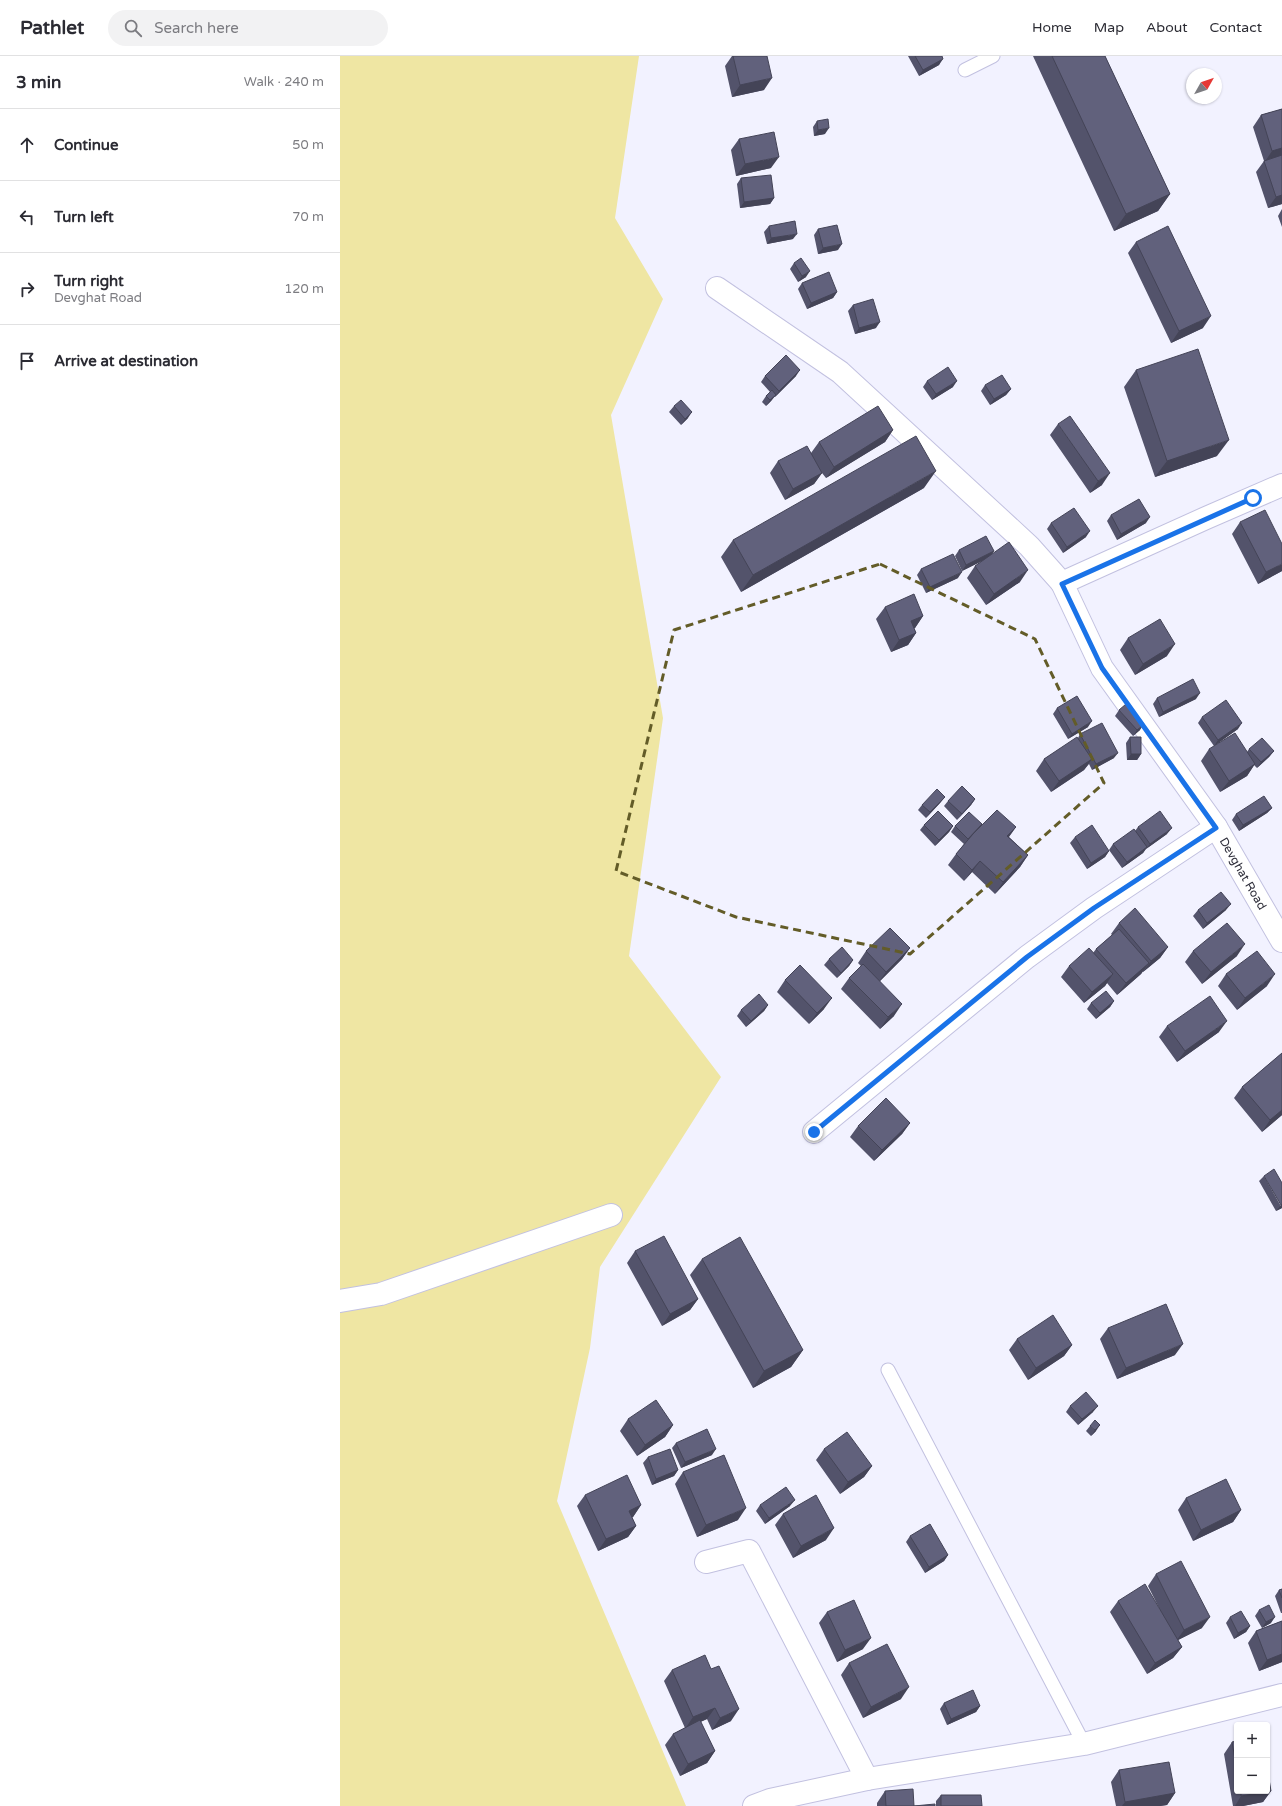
<!DOCTYPE html>
<meta charset="utf-8">
<style>
body{margin:0;font-family:"Varela Round",sans-serif;background:#f2f2f3;color:#2b2b33}
.controls{position:absolute;right:12px;bottom:12px;display:grid;overflow:hidden;border-radius:4px;box-shadow:0 1px 3px #0004}
.controls button{width:36px;height:36px;display:grid;place-items:center;padding:0;border:0;border-bottom:1px solid #e1e1e2;background:#fff;color:#2b2b33;font:20px sans-serif}
.compass{position:absolute;left:846px;top:12px;width:36px;height:36px;border-radius:50%;background:#fff;box-shadow:0 1px 3px #0004;rotate:50deg}
.stop{position:absolute;width:12px;height:12px;margin:-9px;border:3px solid #1a73e8;border-radius:50%;background:#fff}
.stop.end{background:#1a73e8;border-color:#fff;box-shadow:0 1px 4px #0008}
.list{margin:0;padding:0;list-style:none}
h2{display:flex;justify-content:space-between;align-items:center;height:52px;margin:0;padding:0 16px;font-size:17px}
h2 small{font-size:13px;font-weight:400;color:#7c7c81}
.list li{display:grid;grid-template-columns:26px 1fr auto;gap:12px;align-items:center;box-sizing:border-box;height:72px;padding:0 16px;border-top:1px solid #e1e1e2}
.list b{display:block;font-size:15px;white-space:nowrap}
.list p{margin:0;font-size:13px;white-space:nowrap;color:#7c7c81}
.list em{font-size:13px;font-style:normal;color:#7c7c81}
.icon{flex:none;width:22px;height:22px;fill:none;stroke:currentColor;stroke-width:2;stroke-linecap:round;stroke-linejoin:round}
.map{position:relative;flex:none;width:942px;height:1750px;overflow:hidden}
header{display:flex;align-items:center;gap:24px;box-sizing:border-box;height:56px;padding:0 20px;background:#fff;border-bottom:1px solid #e1e1e2}
header strong{font-size:19px}
nav{display:flex;gap:22px;margin-inline-start:auto;font-size:14px}
.search{width:280px;height:36px;background:#f2f2f3;display:flex;align-items:center;gap:10px;box-sizing:border-box;padding:0 14px;border-radius:22px;color:#7c7c81;font-size:15px}
main{display:flex}
aside{flex:1;background:#fff}
.map>svg:first-child{display:block}
</style>
<header>
<strong>Pathlet</strong>
<div class="search"><svg class="icon" aria-label="search" viewBox="0 0 24 24"><circle cx="10" cy="10" r="6"/><path d="M15 15l6 6"/></svg>Search here</div>
<nav><a>Home</a><a>Map</a><a>About</a><a>Contact</a></nav>
</header>
<main>
<aside>
<h2>3 min<small>Walk · 240 m</small></h2>
<ul class="list">
<li><svg class="icon" aria-label="ahead" viewBox="0 0 24 24"><path d="M12 20V5M6 11l6-6 6 6"/></svg><div><b>Continue</b></div><em>50 m</em></li>
<li><svg class="icon" aria-label="left" viewBox="0 0 24 24"><path d="M17 20v-9H6M10 6l-5 5 5 5"/></svg><div><b>Turn left</b></div><em>70 m</em></li>
<li><svg class="icon" aria-label="right" viewBox="0 0 24 24"><path d="M7 20v-9h11M14 6l5 5-5 5"/></svg><div><b>Turn right</b><p>Devghat Road</p></div><em>120 m</em></li>
<li><svg class="icon" aria-label="arrive" viewBox="0 0 24 24"><path d="M6 21V4h12l-3 4 3 4H6"/></svg><div><b>Arrive at destination</b></div></li>
</ul>
</aside>
<div class="map">
<svg width="942" height="1750" viewBox="0 0 942 1750">
<rect width="100%" height="100%" fill="#f2f2ff"/>
<path fill="#efe6a3" d="M0,0H299L275,162L323,243L271,359L323,662L289,900L381,1021L260,1211L250,1292L217,1445L346,1750H0Z"/>
<g fill="none" stroke-linecap="round" stroke-linejoin="round">
<g stroke="#c2c1e0" stroke-width="15">
<path id="service" d="M625,14L653,0
M548,1314L744,1688"/>
</g>
<g stroke="#c2c1e0" stroke-width="24">
<g id="minor">
<path d="M377,232L500,316L689,490L722,527L866,462L942,429"/>
<path d="M722,527L762,612L876,771"/>
<path id="s1" d="M474,1076L687,901L754,852L876,771L942,885"/>
<path d="M0,1245L41,1238L271,1159"/>
<path d="M366,1506L409,1495L527,1723"/>
<path d="M414,1750L430,1744L527,1723L744,1688L942,1639"/>
</g>
</g>
<use href="#service" stroke="#fff" stroke-width="13"/>
<use href="#minor" stroke="#fff" stroke-width="22"/>
</g>
<path fill="#53536b" d="M392,0H427L424,34L392,41L385,10Z
M568,0H602L599,9L579,20Z
M693,0H765L830,138L818,155L774,175Z
M942,53V148L928,152L916,116L924,105L913,71L921,59Z
M477,65L485,78L474,80L473,71Z
M399,83L431,112L396,120L391,94Z
M401,122L434,142L430,148L400,152L397,128Z
M942,153V171L938,160Z
M429,170L453,183L427,188L424,176Z
M478,173L498,194L478,198L474,179Z
M796,186L863,272L831,287L788,197Z
M454,207L466,221L458,226L450,213Z
M462,227L497,236L493,242L467,253L458,233Z
M513,249L536,272L515,278L508,255Z
M796,314L877,400L815,421L784,331Z
M425,320H456L435,341H434L431,345L426,350L422,346L426,340L430,336L421,326Z
M587,325L613,331L592,344L583,331Z
M645,329L671,333L666,339L650,349L641,335Z
M334,350L348,362L341,369L329,356Z
M718,368L762,429L750,437L710,379Z
M553,374L545,386L486,422L482,417L474,428L445,444L430,417L438,405L471,397L479,386Z
M584,432L401,536L381,501L393,484Z
M771,459L806,467L777,484L767,465Z
M900,466L942,515L918,528L892,478Z
M711,467L746,481L723,497L707,473Z
M619,494L654,495L651,499L680,526L646,549L627,522L635,510L644,504L622,515L615,500Z
M581,513L618,522L586,537L577,519Z
M545,551L583,560L575,572H574L576,577L568,589L551,596L536,563Z
M788,582L827,600L795,619L780,594Z
M817,642L856,643L819,661L813,648Z
M717,652L748,671L728,683L713,658Z
M779,654L800,674L793,680L775,660Z
M862,661L898,673L874,690L858,667Z
M740,678L774,702L752,714L749,708L744,714L711,736L696,715L704,703L738,682Z
M790,681L801,698L797,704H787L786,687Z
M869,693L907,696L909,693L934,695L929,701L917,712L914,709L907,720L880,736L861,705Z
M605,741L600,747L586,762L578,754L582,749Z
M635,743L631,749L617,764L604,750L608,745Z
M932,752L927,757L899,775L892,764L896,758Z
M642,768L676,771L669,781L688,799L680,811L655,838L632,816L624,825L608,809L616,798L624,788L611,776L615,770Z
M584,769L613,770L609,776L595,790L580,774Z
M798,771L827,778L806,793L803,797L782,812L769,794L773,788L795,775Z
M735,781L769,795L765,801L747,813L730,787Z
M858,854H886L863,873L853,860Z
M779,867L828,891L820,902L803,916V915L801,918L777,939L767,927L765,930L744,947L721,921L729,910L753,897L756,893L772,879L771,878Z
M570,892L562,903L540,925L554,960L540,973L501,933L509,922L521,910L518,907L526,895Z
M853,895L897,900L862,928L845,906Z
M489,903L513,904L509,910L497,922L484,909Z
M886,918L927,930L897,954L878,930Z
M445,924L484,953L469,968L437,936Z
M774,945L770,951L756,963L747,953L751,947Z
M428,949L424,955L406,971L397,960L401,954Z
M827,970L879,976L837,1006L819,981Z
M942,997V1059L922,1076L894,1042L902,1031Z
M570,1067L562,1078L534,1105L510,1081L518,1070Z
M924,1120L942,1152L936,1155L919,1125Z
M295,1195L358,1243L350,1254L322,1270L287,1207Z
M362,1203L463,1294L451,1311L413,1332L350,1219Z
M768,1272L835,1299L777,1323L760,1283Z
M677,1283L732,1289L724,1300L688,1324L669,1294Z
M730,1350L753,1356L738,1369L726,1356Z
M288,1363L333,1369L325,1381L297,1400L280,1375Z
M750,1370L756,1375L751,1380L746,1375Z
M336,1387L372,1399L341,1412L332,1392Z
M484,1393L532,1410L524,1421L500,1438L476,1404Z
M308,1401L338,1414L334,1420L312,1429L303,1407Z
M343,1416L398,1464L357,1481L335,1428Z
M245,1439L301,1449L293,1461H292L296,1470L288,1481L258,1495L237,1450Z
M846,1442L901,1454L893,1466L853,1485L838,1454Z
M420,1449L450,1450L425,1468L416,1455Z
M443,1458L486,1484L453,1502L435,1469Z
M570,1480L608,1499L604,1505L585,1517L566,1486Z
M816,1518L862,1572L838,1584L842,1591L833,1602L807,1618L770,1556L778,1545L822,1558L808,1530Z
M942,1533V1557H941L935,1540L939,1534Z
M919,1554L931,1567L922,1572L915,1560Z
M487,1556L523,1593L497,1606L479,1567Z
M890,1561L910,1570L906,1576L894,1583L886,1567Z
M942,1565V1606L919,1615L908,1587L916,1575Z
M509,1607L561,1643L523,1662L501,1619Z
M332,1614L391,1665L372,1674L367,1663L360,1666L375,1695L367,1707L340,1720L325,1689L333,1678L345,1672L324,1625Z
M604,1647L640,1650L636,1656L607,1669L600,1653Z
M897,1685V1735H931L923,1746L903,1750H893L884,1698L892,1686Z
M779,1714L835,1737L827,1749L820,1750H776L771,1726Z
M545,1735L574,1750H595H537V1747Z
M601,1739L642,1750H596V1745Z"/>
<path fill="#444457" d="M603,3L599,9L579,20L583,14Z
M432,22L424,34L392,41L400,29Z
M489,72L485,78L474,80L478,74Z
M942,92V101L924,107L932,95Z
M439,101L431,112L396,120L405,108Z
M830,138L818,155L774,175L786,158Z
M942,139V148L928,152L936,141Z
M434,142L430,148L400,152L404,146Z
M457,178L453,183L427,188L431,182Z
M502,188L498,194L478,198L483,192Z
M470,215L466,221L458,226L462,220Z
M497,236L493,242L467,253L471,247Z
M871,260L863,272L831,287L839,275Z
M540,266L536,272L515,278L519,272Z
M460,314L456,320L435,341L439,335Z
M617,325L613,331L592,344L596,338Z
M671,333L666,339L650,349L654,343Z
M436,339L431,345L426,350L430,344Z
M352,356L348,362L341,369L345,363Z
M553,374L545,386L486,422L494,411Z
M889,384L877,400L815,421L827,405Z
M596,415L584,432L401,536L413,519Z
M482,417L474,428L445,444L453,433Z
M770,417L762,429L750,437L758,425Z
M810,461L806,467L777,484L781,478Z
M750,475L746,481L723,497L727,491Z
M654,495L650,501L622,515L626,509Z
M942,508V515L918,528L926,516Z
M688,514L680,526L646,549L654,538Z
M622,516L618,522L586,537L590,531Z
M583,560L575,572L563,577L571,565Z
M576,577L568,589L551,596L559,584Z
M835,588L827,600L795,619L803,608Z
M860,637L856,643L819,661L823,656Z
M752,665L748,671L728,683L732,678Z
M902,667L898,673L874,690L878,684Z
M804,668L800,674L793,680L797,674Z
M934,695L929,701L917,712L921,706Z
M778,697L774,702L752,714L756,708Z
M791,698H801L797,704H787Z
M752,703L744,714L711,736L719,725Z
M915,708L907,720L880,736L889,725Z
M605,741L600,747L586,762L590,756Z
M635,743L631,749L617,764L622,758Z
M932,752L927,757L899,775L903,769Z
M613,770L609,776L595,790L599,784Z
M676,771L667,783V780Z
M832,772L827,778L806,793L810,788Z
M807,791L803,797L782,812L787,806Z
M769,795L765,801L747,813L751,807Z
M688,799L680,811L655,838L663,826Z
M640,805L632,816L624,825L632,814Z
M891,848L886,854L863,873L867,867Z
M905,888L897,900L862,928L871,916Z
M828,891L820,902L803,916L811,905Z
M570,892L562,903L538,927L546,916Z
M513,904L509,910L497,922L501,917Z
M809,907L801,918L777,939L786,927Z
M773,918L765,930L744,947L752,936Z
M935,918L927,930L897,954L905,942Z
M492,942L484,953L469,968L477,957Z
M774,945L770,951L756,963L760,957Z
M562,948L554,960L540,973L548,961Z
M428,949L424,955L406,971L411,965Z
M887,965L879,976L837,1006L845,995Z
M942,1054V1059L922,1076L930,1064Z
M570,1067L562,1078L534,1105L542,1094Z
M942,1148V1152L936,1155L941,1149Z
M358,1243L350,1254L322,1270L330,1258Z
M843,1288L835,1299L777,1323L786,1312Z
M732,1289L724,1300L688,1324L696,1312Z
M463,1294L451,1311L413,1332L424,1315Z
M758,1350L753,1356L738,1369L742,1363Z
M333,1369L325,1381L297,1400L305,1389Z
M760,1369L756,1375L751,1380L755,1374Z
M376,1393L372,1399L341,1412L345,1406Z
M532,1410L524,1421L500,1438L508,1426Z
M338,1414L334,1420L312,1429L316,1423Z
M455,1444L450,1450L425,1468L429,1462Z
M301,1449L293,1461L281,1466L289,1455Z
M406,1452L398,1464L357,1481L366,1469Z
M901,1454L893,1466L853,1485L861,1474Z
M296,1470L288,1481L258,1495L266,1483Z
M494,1472L486,1484L453,1502L461,1490Z
M608,1499L604,1505L585,1517L589,1511Z
M870,1561L862,1572L836,1585L844,1574Z
M935,1561L931,1567L922,1572L926,1566Z
M910,1570L906,1576L894,1583L898,1577Z
M531,1582L523,1593L497,1606L505,1594Z
M842,1591L833,1602L807,1618L815,1607Z
M942,1598V1606L919,1615L927,1604Z
M569,1631L561,1643L523,1662L531,1651Z
M640,1650L636,1656L607,1669L611,1663Z
M375,1652L367,1663L345,1673L353,1661Z
M399,1653L391,1665L372,1674L380,1662Z
M375,1695L367,1707L340,1720L348,1708Z
M931,1735L923,1746L903,1750H895L901,1740Z
M835,1737L827,1749L820,1750H782L785,1746Z"/>
<path fill="#61617c" stroke="#444457" d="M393,0H427L432,22L400,29Z
M575,0H602L603,3L583,14Z
M712,0H765L830,138L786,158Z
M942,53V92L932,95L921,59Z
M488,63L489,72L478,74L477,65Z
M434,76L439,101L405,108L399,83Z
M942,99V139L936,141L924,105Z
M431,119L434,142L404,146L401,122Z
M455,165L457,178L431,182L429,170Z
M497,169L502,188L483,192L478,173Z
M828,170L871,260L839,275L796,186Z
M461,202L470,215L462,220L454,207Z
M489,216L497,236L471,247L462,227Z
M533,243L540,266L519,272L513,249Z
M858,293L889,384L827,405L796,314Z
M446,299L460,314L439,335L425,320Z
M608,311L617,325L596,338L587,325Z
M662,319L671,333L654,343L645,329Z
M432,334L436,339L430,344L426,340Z
M341,344L352,356L345,363L334,350Z
M538,350L553,374L494,411L479,386Z
M730,360L770,417L758,425L718,368Z
M576,380L596,415L413,519L393,484Z
M467,390L482,417L453,433L438,405Z
M799,443L810,461L781,478L771,459Z
M734,452L750,475L727,491L711,467Z
M925,454L942,488V508L926,516L900,466Z
M646,480L654,495L626,509L619,494Z
M669,486L688,514L654,538L635,510Z
M613,498L622,516L590,531L581,513Z
M574,538L583,560L571,565L576,577L559,584L545,551Z
M820,563L835,588L803,608L788,582Z
M853,623L860,637L823,656L817,642Z
M737,640L752,665L732,678L717,652Z
M886,644L902,667L878,684L862,661Z
M786,648L804,668L797,674L779,654Z
M762,667L778,697L756,708L740,678Z
M895,677L915,708L889,725L869,693Z
M737,681L752,703L719,725L704,703Z
M790,681H801V698H791Z
M922,682L934,695L921,706L909,693Z
M622,730L635,743L622,758L608,745Z
M597,733L605,741L590,756L582,749Z
M924,740L932,752L903,769L896,758Z
M657,754L676,771L667,780L688,799L663,826L640,805L632,814L616,798L633,778Z
M598,755L613,770L599,784L584,769Z
M820,755L832,772L810,788L798,771Z
M629,756L642,768L628,783L615,770Z
M752,769L769,795L751,807L735,781Z
M794,773L807,791L787,806L773,788Z
M881,836L891,848L867,867L858,854Z
M795,852L828,891L811,905L779,867Z
M887,867L905,888L871,916L853,895Z
M550,872L570,892L546,916L526,895Z
M779,873L809,907L786,927L756,893Z
M502,891L513,904L501,917L489,903Z
M749,892L773,918L752,936L729,910Z
M917,895L935,918L905,942L886,918Z
M523,908L562,948L548,961L509,922Z
M460,909L492,942L477,957L445,924Z
M766,935L774,945L760,957L751,947Z
M419,938L428,949L411,965L401,954Z
M870,940L887,965L845,995L827,970Z
M942,997V1054L930,1064L902,1031Z
M546,1042L570,1067L542,1094L518,1070Z
M934,1113L942,1127V1148L941,1149L924,1120Z
M324,1180L358,1243L330,1258L295,1195Z
M400,1181L463,1294L424,1315L362,1203Z
M826,1248L843,1288L786,1312L768,1272Z
M713,1259L732,1289L696,1312L677,1283Z
M746,1336L758,1350L742,1363L730,1350Z
M316,1344L333,1369L305,1389L288,1363Z
M755,1364L760,1369L755,1374L750,1370Z
M367,1373L376,1393L345,1406L336,1387Z
M507,1376L532,1410L508,1426L484,1393Z
M330,1393L338,1414L316,1423L308,1401Z
M384,1399L406,1452L366,1469L343,1416Z
M287,1419L301,1449L289,1455L296,1470L266,1483L245,1439Z
M886,1423L901,1454L861,1474L846,1442Z
M446,1431L455,1444L429,1462L420,1449Z
M476,1439L494,1472L461,1490L443,1458Z
M590,1468L608,1499L589,1511L570,1480Z
M841,1505L870,1561L844,1574L816,1518Z
M805,1528L842,1591L815,1607L778,1545Z
M942,1533V1542L939,1534Z
M514,1544L531,1582L505,1594L487,1556Z
M929,1549L935,1561L926,1566L919,1554Z
M901,1555L910,1570L898,1577L890,1561Z
M942,1565V1598L927,1604L916,1575Z
M547,1588L569,1631L531,1651L509,1607Z
M365,1599L371,1613L379,1610L399,1653L380,1662L375,1652L353,1661L332,1614Z
M633,1634L640,1650L611,1663L604,1647Z
M360,1664L375,1695L348,1708L333,1678Z
M897,1685V1715L892,1686Z
M829,1706L835,1737L785,1746L779,1714Z
M927,1711L931,1735L901,1740V1735H927Z
M573,1733L574,1750L595,1748V1750H546L545,1735Z
M601,1739H641L642,1750H601Z"/>
<g fill="none" stroke-linecap="round" stroke-linejoin="round">
<path stroke="#1a73e8" stroke-width="5" d="M474,1076L687,901L754,852L876,772L762,612L722,528L913,442"/>
</g>
<path fill="none" stroke="#635c28" stroke-width="3" stroke-dasharray="8 5" stroke-linejoin="round" d="M540,508L695,583L764,727L570,898L396,861L276,815L334,574Z"/>
<g text-anchor="middle" dominant-baseline="central" stroke-width="4" stroke-linejoin="round" paint-order="stroke">
<g font-size="12" fill="#2e2e3a" stroke="#fff">
<text stroke="none"><textPath href="#s1" startOffset="559">Devghat Road</textPath></text>
</g>
</g>
</svg>
<div class="controls">
<button>+</button>
<button>−</button>
</div>
<svg class="compass" viewBox="-18 -18 36 36"><path d="M0-13l5 13h-10z" fill="#e53935"/><path d="M0 13l5-13h-10z" fill="#7c7c81"/></svg>
<div class="stop" style="left:913px;top:442px"></div>
<div class="stop end" style="left:474px;top:1076px"></div>
</div>
</main>
